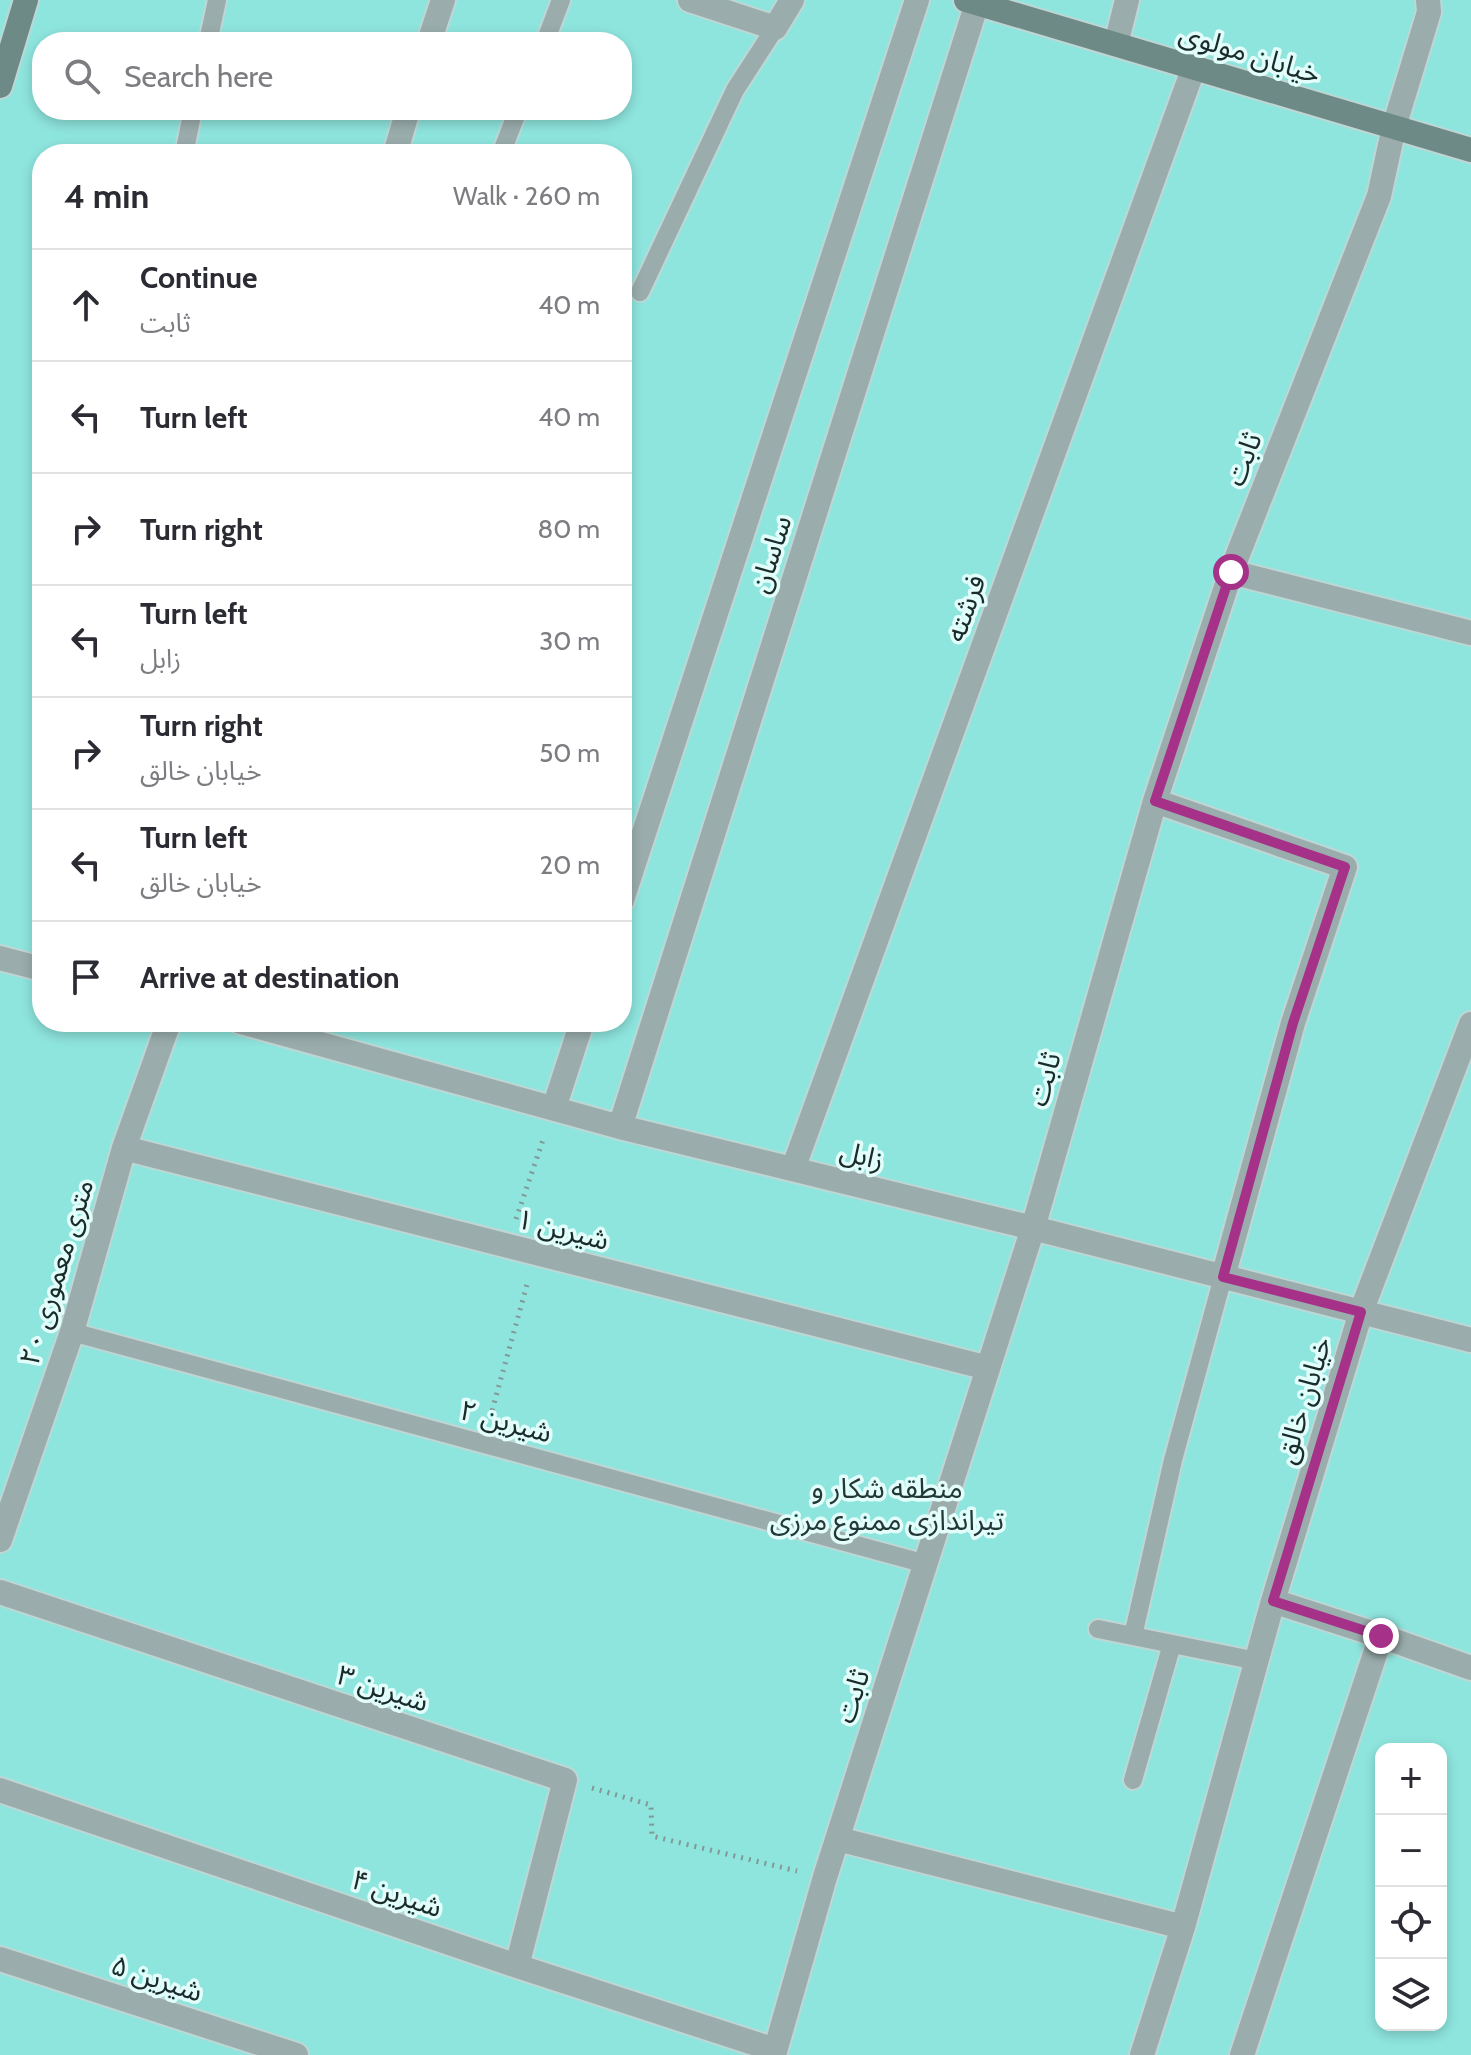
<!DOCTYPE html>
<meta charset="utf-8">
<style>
body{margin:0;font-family:Cabin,"Noto Sans Arabic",sans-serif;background:#f2f2f3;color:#2b2b33}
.controls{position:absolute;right:24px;bottom:24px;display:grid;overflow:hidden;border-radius:16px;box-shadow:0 4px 12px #0003}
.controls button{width:72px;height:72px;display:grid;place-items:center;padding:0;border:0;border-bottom:2px solid #e1e1e2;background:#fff;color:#2b2b33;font:40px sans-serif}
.stop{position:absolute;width:24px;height:24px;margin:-18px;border:6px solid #a63189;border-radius:50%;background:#fff}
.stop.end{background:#a63189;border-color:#fff;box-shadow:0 2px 8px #0008}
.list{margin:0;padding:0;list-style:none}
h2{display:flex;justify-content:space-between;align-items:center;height:104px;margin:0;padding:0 32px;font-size:34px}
h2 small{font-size:26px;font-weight:400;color:#7c7c81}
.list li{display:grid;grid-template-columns:52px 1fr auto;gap:24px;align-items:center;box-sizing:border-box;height:112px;padding:0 32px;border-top:2px solid #e1e1e2}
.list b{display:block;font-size:30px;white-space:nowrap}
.list p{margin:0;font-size:26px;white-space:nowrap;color:#7c7c81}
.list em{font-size:26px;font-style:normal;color:#7c7c81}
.icon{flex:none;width:44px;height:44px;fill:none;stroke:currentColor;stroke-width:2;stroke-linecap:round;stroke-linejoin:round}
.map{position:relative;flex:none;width:1471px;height:2055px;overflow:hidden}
.search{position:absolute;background:#fff;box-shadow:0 4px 12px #0003;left:32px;top:32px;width:600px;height:88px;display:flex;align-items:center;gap:20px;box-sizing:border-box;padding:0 28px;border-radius:32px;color:#7c7c81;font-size:30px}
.panel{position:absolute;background:#fff;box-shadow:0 4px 12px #0003;left:32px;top:144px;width:600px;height:888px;border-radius:32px}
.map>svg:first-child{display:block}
</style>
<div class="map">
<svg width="1471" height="2055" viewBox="0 0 1471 2055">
<rect width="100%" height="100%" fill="#e2fdfa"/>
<path fill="#8ee5de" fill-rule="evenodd" d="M0,0H1471V2055H0ZM42,42H622V110H42ZM42,154H622V1022H42ZM1381,1749H1441V2025H1381Z"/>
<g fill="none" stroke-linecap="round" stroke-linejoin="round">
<g stroke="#bed7d5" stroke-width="22">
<path id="lane" d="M208,42L217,0
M545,42L561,0
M184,154L193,110
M501,154L518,110
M640,292L735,90L775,28
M72,1332L926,1564
M1098,1629L1257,1661
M1133,1636L1173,1460L1223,1277
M1133,1780L1172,1644"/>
</g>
<g stroke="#bed7d5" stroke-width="28">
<path id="street" d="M690,0L775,28L792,0
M429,42L443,0
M1116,44L1127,0
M395,154L408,110
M1231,572L1471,633
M1155,801L1345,867L1293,1023L1223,1277
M622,900L917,0
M0,958L42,969
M241,1022L620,1127L1033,1228L1471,1340
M554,1108L582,1022
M620,1127L978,0
M124,1148L988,1368
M793,1169L1194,67
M0,1540L72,1332L124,1148L169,1022
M0,1592L565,1780L517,1966
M1381,1636L1273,1601L1361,1312L1471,1024
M0,1790L517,1966L775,2050
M838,1839L1183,1927
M0,1959L296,2055
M774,2055L825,1877L1033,1228L1155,801L1231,572L1379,196L1394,127L1429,12L1428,0
M1142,2055L1183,1927L1273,1601
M1242,2055L1381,1636L1471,1668"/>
</g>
<g stroke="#bed7d5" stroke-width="28">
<path id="secondary" d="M966,0L1471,150
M0,86L26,0"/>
</g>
<path stroke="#829997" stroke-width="5" stroke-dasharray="2 6" stroke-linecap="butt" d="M516,1219L544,1137
M490,1418L528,1281
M592,1788L651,1805L652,1836L797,1871"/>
<use href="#lane" stroke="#9aadac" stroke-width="18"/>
<use href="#street" stroke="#9aadac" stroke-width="24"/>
<use href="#secondary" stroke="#6e8a87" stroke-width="24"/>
</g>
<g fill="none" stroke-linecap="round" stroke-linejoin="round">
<path stroke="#a63189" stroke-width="10" d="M1231,572L1155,801L1345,867L1293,1023L1223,1277L1361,1312L1273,1601L1381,1636"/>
</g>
<g text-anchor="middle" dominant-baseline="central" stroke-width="7" stroke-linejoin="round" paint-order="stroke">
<g font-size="28" fill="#192b2a" stroke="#e2fdfa">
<text transform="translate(1250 53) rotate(17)">خیابان مولوی</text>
<text transform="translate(1243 459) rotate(-69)">ثابت</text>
<text transform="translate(770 554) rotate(-72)">ساسان</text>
<text transform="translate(965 608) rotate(-70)">فرشته</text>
<text transform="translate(1044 1079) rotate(-74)">ثابت</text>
<text transform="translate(862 1155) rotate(14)">زابل</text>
<text transform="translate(563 1229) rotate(14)">شیرین ۱</text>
<text transform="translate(56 1272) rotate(-73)">۲۰ متری معموری</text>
<text transform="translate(1303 1400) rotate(-73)">خیابان خالق</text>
<text transform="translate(506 1421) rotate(15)">شیرین ۲</text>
<text transform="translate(383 1688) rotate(18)">شیرین ۳</text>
<text transform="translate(852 1696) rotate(-72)">ثابت</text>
<text transform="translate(397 1893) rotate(19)">شیرین ۴</text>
<text transform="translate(157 1978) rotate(18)">شیرین ۵</text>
</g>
<g font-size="28" fill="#213836" stroke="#e2fdfa">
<text x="887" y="1488">منطقه شکار و<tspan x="887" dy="32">تیراندازی ممنوع مرزی</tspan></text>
</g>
</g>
</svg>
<div class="controls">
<button>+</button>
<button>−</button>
<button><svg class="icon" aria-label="locate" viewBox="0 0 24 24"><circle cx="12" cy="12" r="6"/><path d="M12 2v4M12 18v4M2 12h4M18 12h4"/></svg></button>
<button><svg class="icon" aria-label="layers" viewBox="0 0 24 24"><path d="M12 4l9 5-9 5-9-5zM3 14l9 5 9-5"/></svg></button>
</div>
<div class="stop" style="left:1231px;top:572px"></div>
<div class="stop end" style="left:1381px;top:1636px"></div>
<div class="search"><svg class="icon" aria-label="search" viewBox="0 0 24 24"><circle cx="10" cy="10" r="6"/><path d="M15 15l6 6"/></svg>Search here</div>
<section class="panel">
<h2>4 min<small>Walk · 260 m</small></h2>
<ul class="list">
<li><svg class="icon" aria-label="ahead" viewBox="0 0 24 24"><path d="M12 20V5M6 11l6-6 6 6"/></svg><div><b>Continue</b><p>ثابت</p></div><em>40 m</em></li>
<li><svg class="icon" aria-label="left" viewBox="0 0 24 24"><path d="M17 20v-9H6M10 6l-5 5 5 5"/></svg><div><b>Turn left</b></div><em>40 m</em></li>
<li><svg class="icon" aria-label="right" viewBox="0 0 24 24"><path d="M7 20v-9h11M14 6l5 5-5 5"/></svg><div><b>Turn right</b></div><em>80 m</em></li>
<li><svg class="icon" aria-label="left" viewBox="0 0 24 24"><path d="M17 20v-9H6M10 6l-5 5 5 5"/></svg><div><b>Turn left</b><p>زابل</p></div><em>30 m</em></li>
<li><svg class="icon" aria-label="right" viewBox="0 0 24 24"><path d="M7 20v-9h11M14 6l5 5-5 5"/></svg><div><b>Turn right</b><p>خیابان خالق</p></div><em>50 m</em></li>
<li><svg class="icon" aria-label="left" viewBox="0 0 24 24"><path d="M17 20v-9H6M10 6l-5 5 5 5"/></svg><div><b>Turn left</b><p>خیابان خالق</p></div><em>20 m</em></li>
<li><svg class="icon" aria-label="arrive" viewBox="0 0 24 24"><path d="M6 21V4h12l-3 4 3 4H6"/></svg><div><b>Arrive at destination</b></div></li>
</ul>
</section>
</div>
